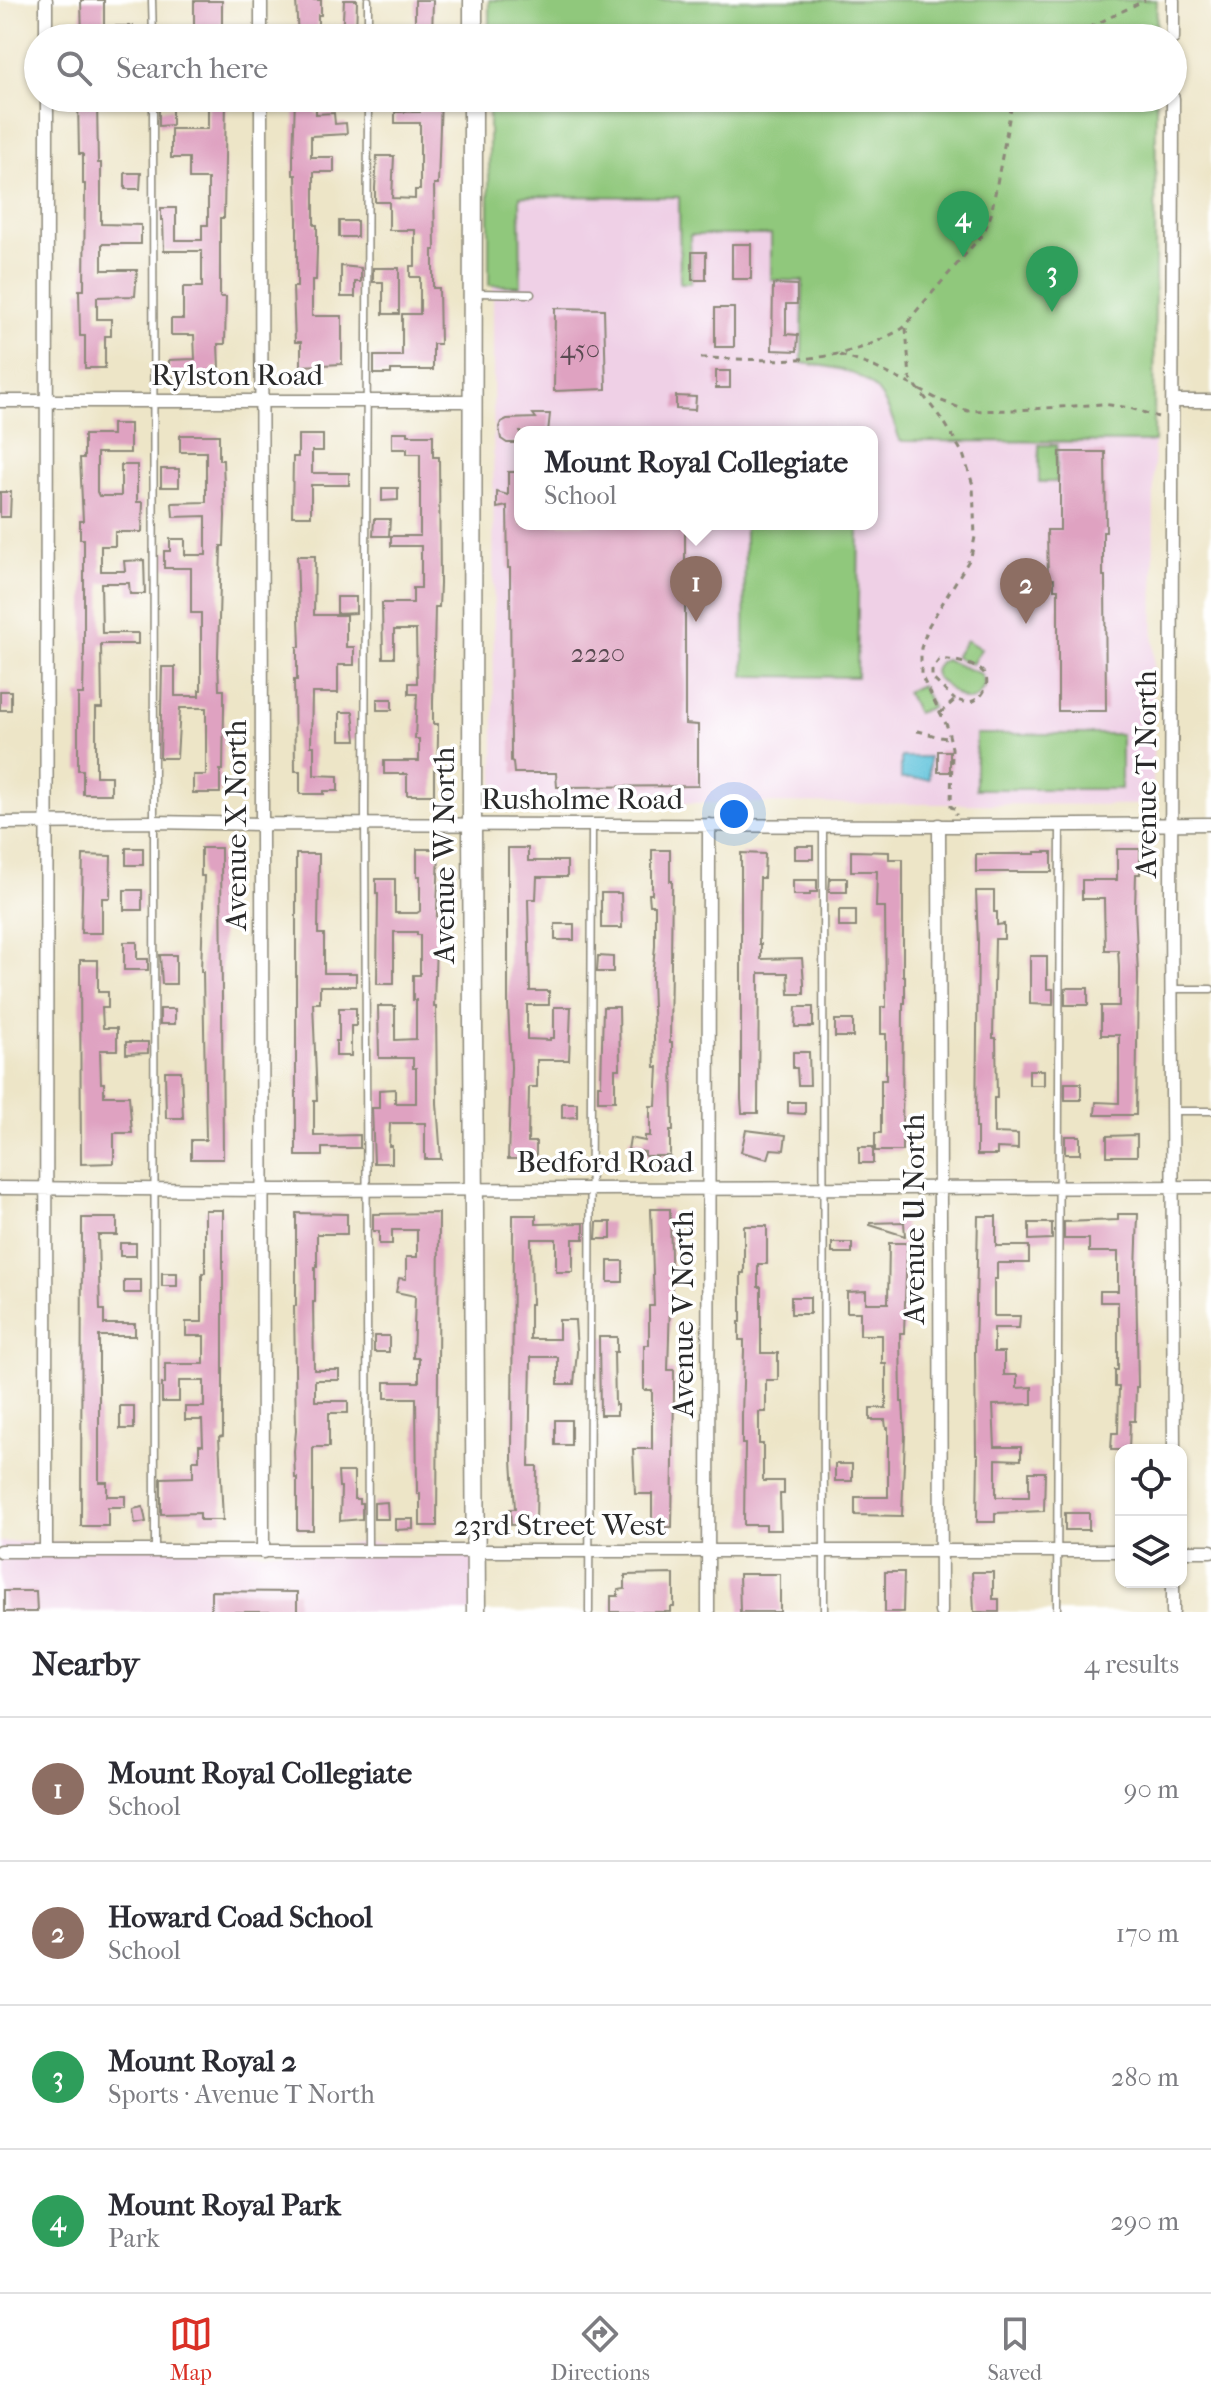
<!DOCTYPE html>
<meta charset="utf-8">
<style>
body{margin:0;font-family:"IM FELL French Canon",serif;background:#f7f7f7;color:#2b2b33}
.controls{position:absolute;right:24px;bottom:24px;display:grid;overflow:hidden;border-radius:16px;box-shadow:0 2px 6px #0004}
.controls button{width:72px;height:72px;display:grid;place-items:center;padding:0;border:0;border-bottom:2px solid #e1e1e2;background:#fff;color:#2b2b33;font:40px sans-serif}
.you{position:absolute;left:734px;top:814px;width:28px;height:28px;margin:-20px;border:6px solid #fff;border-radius:50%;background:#1a73e8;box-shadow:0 0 0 12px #1a73e833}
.badge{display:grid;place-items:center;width:52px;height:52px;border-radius:50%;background:#d93025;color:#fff;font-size:26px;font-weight:700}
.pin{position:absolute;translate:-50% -66px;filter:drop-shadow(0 2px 4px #0008)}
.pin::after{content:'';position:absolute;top:42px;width:28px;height:24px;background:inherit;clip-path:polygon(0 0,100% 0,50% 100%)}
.popup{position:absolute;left:514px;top:426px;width:364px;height:104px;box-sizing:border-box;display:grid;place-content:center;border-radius:16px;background:#fff;filter:drop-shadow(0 2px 6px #0005);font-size:26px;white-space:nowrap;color:#7c7c81}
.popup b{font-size:30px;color:#2b2b33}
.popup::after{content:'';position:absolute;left:50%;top:100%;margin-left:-16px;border:16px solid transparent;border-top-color:#fff}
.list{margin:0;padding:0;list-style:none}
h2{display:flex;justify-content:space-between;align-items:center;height:104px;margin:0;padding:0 32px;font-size:34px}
h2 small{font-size:26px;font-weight:400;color:#7c7c81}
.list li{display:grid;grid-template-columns:52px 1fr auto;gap:24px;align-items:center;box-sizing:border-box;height:144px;padding:0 32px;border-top:2px solid #e1e1e2}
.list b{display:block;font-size:30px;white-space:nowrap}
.list p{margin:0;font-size:26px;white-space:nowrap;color:#7c7c81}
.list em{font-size:26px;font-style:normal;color:#7c7c81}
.icon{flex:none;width:44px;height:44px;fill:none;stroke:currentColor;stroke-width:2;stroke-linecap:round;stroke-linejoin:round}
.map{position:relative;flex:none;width:1211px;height:1612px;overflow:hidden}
.search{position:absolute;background:#fff;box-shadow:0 2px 6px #0004;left:24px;right:24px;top:24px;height:88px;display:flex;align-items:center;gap:20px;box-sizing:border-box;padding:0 28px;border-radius:44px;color:#7c7c81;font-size:30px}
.sheet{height:680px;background:#fff}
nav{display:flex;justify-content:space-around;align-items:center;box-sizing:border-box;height:112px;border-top:2px solid #e1e1e2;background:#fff;font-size:22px;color:#7c7c81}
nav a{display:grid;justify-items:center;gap:4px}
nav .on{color:#d93025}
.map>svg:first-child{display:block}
</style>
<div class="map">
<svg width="1211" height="1612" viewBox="0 0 1211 1612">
<rect width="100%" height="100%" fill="#fff"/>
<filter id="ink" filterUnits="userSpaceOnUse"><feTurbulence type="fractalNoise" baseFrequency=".0125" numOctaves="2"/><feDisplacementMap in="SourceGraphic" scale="16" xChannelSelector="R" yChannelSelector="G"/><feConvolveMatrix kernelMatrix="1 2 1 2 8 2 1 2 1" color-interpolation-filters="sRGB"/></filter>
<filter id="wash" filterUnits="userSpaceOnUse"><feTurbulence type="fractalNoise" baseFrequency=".006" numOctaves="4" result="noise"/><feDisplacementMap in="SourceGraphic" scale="32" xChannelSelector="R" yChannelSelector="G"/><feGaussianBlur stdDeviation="1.8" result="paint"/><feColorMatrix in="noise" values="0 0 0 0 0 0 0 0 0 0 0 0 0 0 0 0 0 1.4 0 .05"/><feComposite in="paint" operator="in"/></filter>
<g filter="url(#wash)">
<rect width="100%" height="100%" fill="#ede5c7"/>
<path fill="#efd0e6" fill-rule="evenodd" d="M518,194H682V235H771L803,280L802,362L842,368L872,385L884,398L900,441L1154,442L1153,805L494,802L493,284ZM520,432H872V524H520Z
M0,1542H154L263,1552L367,1542L476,1550V1612H0Z"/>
<path fill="#90c87b" stroke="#5e7a53" stroke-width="2" d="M489,0H1157L1156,38H489Z
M489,98H1156L1154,442L900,441C881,379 865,371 802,363L803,281L771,280V235H690L691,283H680L679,197L520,196L521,286L489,285Z
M1039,445H1057V482H1039Z
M745,524H859L857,677L744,676Z
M966,640L981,649L972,664L955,657Z
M945,660L981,674L985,684C974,710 960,699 945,685C939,679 935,680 934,670L940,662Z
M921,685L932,707L917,713L906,692Z
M976,734H1121V789H976Z"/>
<path fill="#5cc1da" stroke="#447682" stroke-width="2" d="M901,757H929V779H901Z"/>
<g id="blocks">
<path fill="#dfa2c1" d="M81,0H104V26H133V38H82Z
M296,0H321V15H318V38H298Z
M344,0H357L356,38H342Z
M415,0H433L432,38H415Z
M194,1H222V38H194Z
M208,98H226L224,218H220V297H226L225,344H218L219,368H213V375L169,377V360L195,359L194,335H171V319H183V287H202V251H164L163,220H161V208H176V240H202V225H208V179H189V158H171V129H208Z
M295,98H316V114L334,113L335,124L346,123L347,134L311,136V157H334V172H314V225H317V249L316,280H312V316H342V364L301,366V342H295L293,287H297V215L296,175H293V158Z
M421,98H441L438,184H434L435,250H433V288H439L440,344H433V370H391V374H374V356H402V314H420V277H410V266H415V230H389V202H375V188L377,156H394L392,198L415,199V190H420V123H395V112H420Z
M78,100L97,101L98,163H101V224L141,225V244H102V270H137L135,296L97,297V319H111V336H105V368H85V336H80L79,290H84L85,184H83V154H79Z
M159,109H172V125L159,126Z
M125,173H141L140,189H125Z
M339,221H357V237H339Z
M732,244H751V279H732Z
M692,252H706V280H692Z
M341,266L361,268V282H355V297H341Z
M373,268H399V314H383V282H373Z
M773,284L797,285V304H786V334L798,335L797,351L772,350Z
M555,308L604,309L606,389L554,391Z
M715,308H734V347H715Z
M716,371H730V388H716Z
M676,396L696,397L695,410L676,409Z
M533,414H550L548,432H520V443H507L501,439L499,427L501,422L507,419L536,418Z
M112,424H130V453H97V492L99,496H121V465H137V502H143L142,532H115V546H101V571H125L124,561L144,560L145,594H130L129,583H101L102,633H138V644H101L102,708H96V776H111V794H83V770H78V694H83L84,650V539H80V521H83L80,458H84V435H112Z
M392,432H408V435H433V457H439L440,584L439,607H435L433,702V724H438V739L437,770H434V795H407V774H384V761H419V739H415L417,694H409V683H417L416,630H394V658H383L382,603H413V588H421V546H391V536H420V454H407V449H392Z
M180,435H219V460H223L225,516L224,546H221L218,655L219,690H224V708L223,770H220V793H193V775H206V708H180L177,758H160L162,667H175V696H199V690H201V613H191V568H164V551H170V539H185V555H206V516L173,517L172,503L206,502V452H180Z
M298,435H323V451H312V473H349V485H311V516H292L293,457H298Z
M1060,452H1105L1106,532H1103V576H1105L1106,711H1058V589H1054V579H1048L1047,530H1060Z
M161,469H179V487H161Z
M508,472H520V524H685V724L698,725V786L557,787L556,773H514L513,762L511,761L510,568H508L507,506L497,508V492L508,495Z
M382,488H398V500L382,501Z
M0,492H11L10,517H0Z
M374,519H390L389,536H373Z
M297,556H315L314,615H346V647H354V665H338V693H312L311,746H314V775L338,776V791H324V794H300V771H295L294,680H297V647H300Z
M337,597H356V613L337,614Z
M0,691H11V710H0Z
M377,699H392V710H377Z
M340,712H353L356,740H340Z
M938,751H950V772H938Z
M795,846H813V859H795Z
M126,848H143V865H126Z
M201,848H221L223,1159H191V1140H206L203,972H201L204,876H201Z
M508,848H528V861H567V877H537L536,899H528L530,991H549V1005H527V1039L550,1040V1038H554V1007H571L569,1060H537V1087H529L528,1142H536V1159H508L511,1067L508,1005Z
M417,849H439L434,1007H436L437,1103L441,1159H425V1123H390L389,1146H392V1163H374L372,1108H379V1090L395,1089V1103H416V1068H413V1058H379L378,1006H395V1040L416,1039V1000H413V975H420V935H417V932H394V984H377L378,893H376V879H395V913H417L420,911V876H417Z
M1117,849H1140V874H1136L1135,907L1138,975L1136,1115H1095L1096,1102L1119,1103V1035H1101V1006H1119V967L1118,950H1105L1104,899H1082V880H1117Z
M652,850H670V881H672L670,1043H672L673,1131H670V1156H645V1152L628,1150L630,1138L645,1141V1136H650V1106H656L658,1067H655L652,978L655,946V905H650L649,894H652Z
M851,851L889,852V859H903V976H905V1003H903L902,1151H875V1133H881V1080H886V1034H881V1007H886L885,907H876L877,871H851Z
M1035,852H1052V872H976V854H1035Z
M741,853L765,854L764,878H760L759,944H761V959L802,958L804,983V994H789L788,973H759L758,1113H742L741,1099Z
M296,854H319L318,934H324V973H356V986H320V1003H313L317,1100H314V1136L360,1135V1148H322V1156H296Z
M83,855L111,856L110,898H102V933H81Z
M830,878H847V892H829Z
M793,880H817V892H810V895H793Z
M124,890H142V910H124Z
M976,891H994V912H997V925L1004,924V939H995L993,1038H996L997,1098H994V1133L1018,1134V1149L997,1148V1155H977V1128H976L978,942Z
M601,893H621L622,928H601Z
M839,910H856V927H839Z
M555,924H574V940H555Z
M124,942H137V959H148V970H124Z
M160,955H176V984H162Z
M598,956L613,957V972H597Z
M1030,956H1047V989H1053V1005L1030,1004Z
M80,960H98V992H108V1008H102L103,1028H117V1050H100L101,1083H104V1096H129L132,1133H114V1163L81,1164Z
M1068,988H1088V1005H1065V989Z
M603,1007H619L620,1069H615V1101H598V1085H601Z
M796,1007H813V1027H795Z
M339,1008H356V1026H351V1056H336V1041H339Z
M160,1009H175V1024H160Z
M835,1020H853V1037H835Z
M126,1042H148V1053L126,1054Z
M793,1052H809L810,1085H798L797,1068H793Z
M1029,1070H1044V1085H1029Z
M165,1071H181L183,1118H166Z
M1065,1083H1081V1100H1065Z
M788,1102H805V1114L788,1113Z
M562,1103H577V1117L562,1118Z
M746,1130L786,1135L784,1150L771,1149L768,1159L741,1152Z
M1137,1135V1156H1107V1136Z
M1065,1136H1080V1154H1065Z
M859,1147H873V1163H859Z
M651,1209H670L672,1303H670L668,1370H674V1390L672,1527H652V1494H635L633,1449H652V1390H644V1345H649V1306H654Z
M205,1210H223V1436L219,1437L223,1520H200V1513L161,1514V1478L193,1477V1460H199V1445H203L202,1420H185V1407H204V1381H179V1402H162V1384H165V1364H204V1336H186V1322H202V1273H205Z
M296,1213L347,1214V1234H317V1267H315V1302H313L314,1370H339V1380H315V1401H348V1413H329V1447H313V1530H297V1478H295L294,1451L296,1431L294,1306H296Z
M439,1213L437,1526H420V1494H417L416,1398H385V1382H419V1358H413L415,1296L396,1292L399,1278L406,1279V1257H417V1230H392V1244H379V1231H373V1214Z
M1118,1214H1138L1136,1271L1138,1387H1136L1135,1421H1130L1129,1450H1111L1112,1433H1118L1119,1387H1115V1370H1118V1302H1100V1291H1118V1252H1089V1239H1064V1222L1118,1220Z
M513,1215H536V1224L584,1223V1239H573V1272H556V1239H531L532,1304H530V1339H559V1320H575L577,1351L574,1384H558V1357H531L529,1466H537L536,1524L511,1525L510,1509H515L512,1460Z
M978,1216H996V1246H1029V1263H997V1279H994V1316H1020L1019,1328H994V1352H1004V1375H1017V1388L1032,1387V1404L993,1405L995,1447H1021V1460L996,1459V1497H1029V1472H1045L1044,1511L995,1513V1522H977L978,1454H976L975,1351Z
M82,1218H117V1235H98L100,1310H104V1324H135V1336H99V1482H107V1496H125V1507H108V1526H81Z
M597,1222H611V1239H596Z
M904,1222L905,1236L870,1225V1223Z
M1029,1223H1052V1239L1029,1240Z
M744,1226H767V1264H758V1287H761V1353H778V1380H766V1412H759V1444H763V1481H784V1494H780L781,1530H766V1525H744L745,1444H742V1416L744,1350V1340H739V1322H741V1273H744Z
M120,1243H136V1256H120Z
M832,1243H852V1253H832Z
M889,1243H905L907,1245L904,1333H900L901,1402H903L905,1434L902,1516L855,1515V1497H888V1428H886L885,1420H870V1408H886V1364H882V1335H860V1312H847V1292L866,1291V1303H888Z
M608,1261H623V1282H608Z
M162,1273H177V1286H162Z
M124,1280H141V1293H124Z
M791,1297H810V1314H791Z
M374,1336H389V1352H374Z
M599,1337H617V1352H614L615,1405H617V1415H600Z
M120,1406H134V1429H120Z
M555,1420H571V1445H555Z
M835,1464H852V1481H835Z
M338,1472H354V1499H359V1503H362V1519L340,1521L341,1487H339Z
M387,1502L388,1519H374V1503Z
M143,1507L146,1522L135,1524L133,1509Z
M1065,1513H1089V1530H1065Z
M395,1519H413V1529L395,1530Z
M885,1572H904L903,1612H885Z
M972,1572H993V1599H999V1612H974Z
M674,1574V1607H671V1612H611V1596H618V1590L625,1589V1575Z
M739,1574H780V1612H740Z
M4,1591H36L37,1612H4Z
M211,1591L297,1592V1612H211Z"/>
</g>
</g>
<g filter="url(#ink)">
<use href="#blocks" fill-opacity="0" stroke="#8c8879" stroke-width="2"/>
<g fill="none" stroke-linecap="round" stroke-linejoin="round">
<g stroke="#8c8879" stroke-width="9">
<path id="lane" d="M152,0L153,38
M368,38V0
M153,98L155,1550
M477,293L531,294
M823,824L824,1612
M1172,989H1211
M1173,1111H1211
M368,1550L365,811L368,98
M589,1612L592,825
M1057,1612L1060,825"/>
</g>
<g stroke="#8c8879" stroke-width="15">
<path id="street" d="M46,0V38
M261,0V38
M1173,0V38
M261,98L263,1552
M1173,98L1171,910L1174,1450
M0,401H473
M1173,401H1211
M0,823L154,822L262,824L956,826L1211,824
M939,825L941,1612
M0,1188L277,1190L1211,1187
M0,1551H1121
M46,1551L47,98
M1181,1551H1211
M708,1612L709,825
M1173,1612V1582"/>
</g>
<g stroke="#8c8879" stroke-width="21">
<path id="secondary" d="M473,0V38
M473,98L472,824L476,1612"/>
</g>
<path stroke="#8c8879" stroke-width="3" stroke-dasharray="6 6" stroke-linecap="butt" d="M1068,38L1145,0
M906,328L910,378L946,425L963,454L973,485L975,537L971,557L929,625L921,648V675L947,726L952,748L951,807L956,809V815
M840,355L872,366L914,386
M701,358C763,359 830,367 886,337C900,330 906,329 913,315L983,234L991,215L1013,98
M920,390L939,400L968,411L1017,410L1103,404L1130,408L1158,417
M940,713L955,700C959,700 964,703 968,702C981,702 993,683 983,672C975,664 949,658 939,660L932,670V678L955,700
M917,731C930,733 936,738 950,738"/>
<use href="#lane" stroke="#fff" stroke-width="6"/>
<use href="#street" stroke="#fff" stroke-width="12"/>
<use href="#secondary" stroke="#fff" stroke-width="18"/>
</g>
</g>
<g text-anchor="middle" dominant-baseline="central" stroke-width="7" stroke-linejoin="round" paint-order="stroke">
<g font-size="26" fill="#584950">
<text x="580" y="349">450</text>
<text x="598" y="653">2220</text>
</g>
<g font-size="30" fill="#2b2b2b" stroke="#fff">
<text x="237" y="375">Rylston Road</text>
<text transform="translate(1146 774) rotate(-90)">Avenue T North</text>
<text x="582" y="799">Rusholme Road</text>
<text transform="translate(236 825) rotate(-90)">Avenue X North</text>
<text transform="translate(444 855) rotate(-90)">Avenue W North</text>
<text x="605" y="1162">Bedford Road</text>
<text transform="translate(914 1219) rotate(-90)">Avenue U North</text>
<text transform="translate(683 1314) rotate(-90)">Avenue V North</text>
<text x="560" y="1525">23rd Street West</text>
</g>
</g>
</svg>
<div class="controls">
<button><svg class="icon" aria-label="locate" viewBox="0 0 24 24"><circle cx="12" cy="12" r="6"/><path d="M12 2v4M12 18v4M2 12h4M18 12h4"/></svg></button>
<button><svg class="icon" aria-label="layers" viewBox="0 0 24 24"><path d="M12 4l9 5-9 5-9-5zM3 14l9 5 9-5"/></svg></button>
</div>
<div class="you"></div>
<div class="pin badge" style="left:696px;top:622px;background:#8d6e63">1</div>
<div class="popup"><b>Mount Royal Collegiate</b>School</div>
<div class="pin badge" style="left:1026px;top:624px;background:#8d6e63">2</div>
<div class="pin badge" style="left:1052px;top:312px;background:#2e9e5b">3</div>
<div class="pin badge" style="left:963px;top:257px;background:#2e9e5b">4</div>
<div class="search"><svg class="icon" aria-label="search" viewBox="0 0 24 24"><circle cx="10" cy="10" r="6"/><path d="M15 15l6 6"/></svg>Search here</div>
</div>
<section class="sheet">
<h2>Nearby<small>4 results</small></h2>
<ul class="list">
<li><span class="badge" style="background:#8d6e63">1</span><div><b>Mount Royal Collegiate</b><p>School</p></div><em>90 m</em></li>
<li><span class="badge" style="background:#8d6e63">2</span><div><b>Howard Coad School</b><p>School</p></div><em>170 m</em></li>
<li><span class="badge" style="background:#2e9e5b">3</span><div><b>Mount Royal 2</b><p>Sports · Avenue T North</p></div><em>280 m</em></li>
<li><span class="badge" style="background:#2e9e5b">4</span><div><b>Mount Royal Park</b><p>Park</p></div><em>290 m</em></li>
</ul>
</section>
<nav>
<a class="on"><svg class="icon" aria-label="map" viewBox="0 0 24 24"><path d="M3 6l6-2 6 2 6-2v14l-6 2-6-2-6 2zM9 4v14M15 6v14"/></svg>Map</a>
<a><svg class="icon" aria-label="directions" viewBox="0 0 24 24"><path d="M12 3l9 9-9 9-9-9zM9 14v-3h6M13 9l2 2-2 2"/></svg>Directions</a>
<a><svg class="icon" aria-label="saved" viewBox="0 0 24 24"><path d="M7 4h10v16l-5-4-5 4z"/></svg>Saved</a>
</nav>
